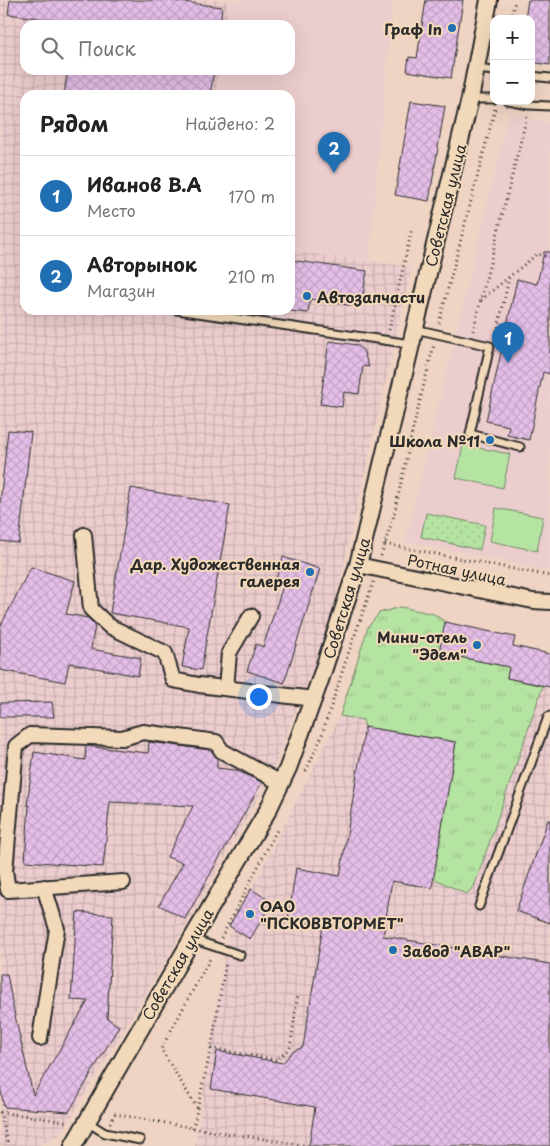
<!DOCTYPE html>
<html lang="ru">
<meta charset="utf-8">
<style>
body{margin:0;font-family:"Playpen Sans",sans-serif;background:#f2f2f2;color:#222}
.controls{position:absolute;right:15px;top:15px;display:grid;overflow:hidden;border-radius:10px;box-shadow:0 5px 20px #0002}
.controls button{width:45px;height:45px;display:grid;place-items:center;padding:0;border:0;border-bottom:1px solid #e0e0e0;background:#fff;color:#222;font:25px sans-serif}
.you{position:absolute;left:258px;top:696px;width:18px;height:18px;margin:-12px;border:4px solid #fff;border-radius:50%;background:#1a73e8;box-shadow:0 0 0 8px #1a73e833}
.badge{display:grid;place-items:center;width:32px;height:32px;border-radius:50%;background:#1f6fb2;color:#fff;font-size:16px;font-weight:700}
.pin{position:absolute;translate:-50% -41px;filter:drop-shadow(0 1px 2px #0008)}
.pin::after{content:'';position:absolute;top:26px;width:18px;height:15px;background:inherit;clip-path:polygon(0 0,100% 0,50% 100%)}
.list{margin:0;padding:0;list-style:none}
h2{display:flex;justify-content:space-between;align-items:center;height:65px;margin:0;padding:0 20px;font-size:21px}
h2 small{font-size:16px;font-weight:400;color:#767676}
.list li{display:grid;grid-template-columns:32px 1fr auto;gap:15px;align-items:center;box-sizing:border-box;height:80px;padding:0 20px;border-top:1px solid #e0e0e0}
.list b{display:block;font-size:19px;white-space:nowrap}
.list p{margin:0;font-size:16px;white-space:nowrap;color:#767676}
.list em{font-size:16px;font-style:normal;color:#767676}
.icon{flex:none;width:28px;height:28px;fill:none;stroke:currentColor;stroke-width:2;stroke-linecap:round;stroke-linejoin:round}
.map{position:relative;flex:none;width:550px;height:1146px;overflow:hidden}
.search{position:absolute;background:#fff;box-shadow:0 5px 20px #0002;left:20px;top:20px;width:275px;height:55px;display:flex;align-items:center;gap:12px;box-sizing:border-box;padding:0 18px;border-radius:15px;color:#767676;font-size:19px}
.panel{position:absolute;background:#fff;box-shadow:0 5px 20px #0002;left:20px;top:90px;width:275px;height:225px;border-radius:15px}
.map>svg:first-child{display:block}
</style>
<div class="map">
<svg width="550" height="1146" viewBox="0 0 550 1146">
<defs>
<pattern id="industrial-grid" width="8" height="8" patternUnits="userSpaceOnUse" patternTransform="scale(1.25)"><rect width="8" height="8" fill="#eccdce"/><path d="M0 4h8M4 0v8" fill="none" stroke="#cbb0b1"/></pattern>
<pattern id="grass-tufts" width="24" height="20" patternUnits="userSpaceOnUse" patternTransform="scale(1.25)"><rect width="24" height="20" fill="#b5e3a2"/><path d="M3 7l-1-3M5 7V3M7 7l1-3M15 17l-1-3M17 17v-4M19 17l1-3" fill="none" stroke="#9cc38c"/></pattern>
<pattern id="park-dots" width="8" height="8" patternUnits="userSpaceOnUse" patternTransform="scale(1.25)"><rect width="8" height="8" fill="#b5e3a2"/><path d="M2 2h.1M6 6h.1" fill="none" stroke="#9cc38c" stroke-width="1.8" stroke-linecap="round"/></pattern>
<pattern id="building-cross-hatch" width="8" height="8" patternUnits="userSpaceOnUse" patternTransform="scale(1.25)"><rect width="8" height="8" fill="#e4bee7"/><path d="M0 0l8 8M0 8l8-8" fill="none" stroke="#c4a3c6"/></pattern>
</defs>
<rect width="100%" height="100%" fill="#efd4c3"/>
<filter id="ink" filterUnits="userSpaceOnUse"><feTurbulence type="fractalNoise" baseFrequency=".02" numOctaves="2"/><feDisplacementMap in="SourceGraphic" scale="10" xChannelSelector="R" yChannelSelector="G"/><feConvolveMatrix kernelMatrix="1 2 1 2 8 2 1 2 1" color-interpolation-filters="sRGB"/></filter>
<g filter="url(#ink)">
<path fill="#eccdce" d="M228,0H393L369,261L290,251V95H215L219,70H290V25H225Z
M509,114L550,123V571L405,541Z"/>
<path fill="url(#industrial-grid)" d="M0,0H228L225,25H25V70H219L215,95H25V310H290V251L412,267L330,625L266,785L170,953L61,1134L37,1146H0Z
M543,686L550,687V1146H195L228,935L340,716L363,720L365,727L456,742L466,894L474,887Z"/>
<path fill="url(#grass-tufts)" stroke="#708766" d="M401,607L434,614L445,622L440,653L509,667L507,678L543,686L474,887L466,894L433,878L456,742L365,727L363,720L340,716L368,627L379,613Z"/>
<path fill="url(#park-dots)" stroke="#708766" d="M426,513L485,525L480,550L421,537Z"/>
<path fill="#b5e3a2" stroke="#708766" d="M463,445L510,454L503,488L456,478Z
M496,508L543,517L537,551L490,541Z"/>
<path fill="url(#building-cross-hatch)" stroke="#2b2b2b" d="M10,0H166L222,7L220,25H74V23L8,14Z
M426,0H463L451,78L407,71L409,57L417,58Z
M528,0H550V65L531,62V19H525Z
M68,70H214L210,95H64Z
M411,101L445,106L429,201L395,195Z
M544,252H550V374L543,372L529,440L507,435L509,426L486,421L517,279L537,284Z
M290,260L367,271L361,307L310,299L308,313L290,311Z
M329,341L357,345L363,350L369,367L363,366L359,394L344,392L342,407L320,404Z
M8,430L31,432L19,543L0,541V503Z
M131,488L230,505L201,670L182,667L189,627L110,613Z
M283,557L320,569L284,683L247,671L256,644L263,647L283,586L275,583Z
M31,567L75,581L66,614L88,618L95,625L91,649L141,658L138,676L69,663L65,682L0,670V627Z
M445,622L515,637L513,646L550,654V687L507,678L509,667L439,653Z
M52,702L54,717H0V703Z
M365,727L456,742L432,888L392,881L383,936L550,964V1146H309L315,1107L211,1089L217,1051L283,1063L292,1052L303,1047L323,926L288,920L296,868L340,876Z
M149,742L211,750L217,758V768L235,770L262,782L185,919L159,905L183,863L167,857L193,806L110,802L103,867L25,861L29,805H27L34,752L85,760L86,746L148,753Z
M548,820H550V923L516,911Z
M251,889L272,902L250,939L229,926Z
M77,912L113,915L107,1018L119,1026L69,1112L4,1107L0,1087V974H7L13,1007L33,1095L88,1001L71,1000Z"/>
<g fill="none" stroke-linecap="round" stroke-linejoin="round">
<g stroke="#2b2b2b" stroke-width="11">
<path id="service" d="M476,69L494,71
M531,76L550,78
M471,99H494
M508,101L529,105L550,106
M177,310L411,344
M415,329L490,346L470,434L520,447
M479,906L548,717L550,716
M192,939L240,955
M87,1122L105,1133L140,1140"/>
</g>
<g stroke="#2b2b2b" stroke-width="18">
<path id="minor" d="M84,535L91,609L109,626L165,653L173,680L199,685L314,699
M358,565L533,601L550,602
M226,688L229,653L251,616
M123,882L8,890L5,871L16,746L30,735L122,738L143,732L216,742L222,751L281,783
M40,1038L57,929L44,887"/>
</g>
<g stroke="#2b2b2b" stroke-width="20">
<path id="tertiary" d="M73,1146L192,939L268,810L288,768L319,683L358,565L470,99L489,0"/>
</g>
<path stroke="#2b2b2b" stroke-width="3" stroke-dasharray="1 4" stroke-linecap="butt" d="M511,19L515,0
M481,300L537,254L550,257
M439,323L495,109
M389,330L412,228
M473,331L527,116
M496,337L509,278
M385,544L550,576
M381,556L394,515L411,437L434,344
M306,771L321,738L346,660L374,581
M221,938L277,830
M211,1048L277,1060L290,1048L298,994
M197,1108L161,1049L211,957
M0,1112L69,1122
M0,1112L8,1146
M110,1123L115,1114L193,1128L309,1146
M193,1128L211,1048L226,962"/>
<use href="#service" stroke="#f2d9ba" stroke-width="7"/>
<use href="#minor" stroke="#f2d9ba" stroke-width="14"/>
<use href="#tertiary" stroke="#f2d9ba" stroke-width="16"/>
</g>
</g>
<g fill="#1f6fb2" stroke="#f2d9ba" stroke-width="2">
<circle cx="452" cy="28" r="5"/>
<circle cx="307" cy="296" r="5"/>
<circle cx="490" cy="440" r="5"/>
<circle cx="310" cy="572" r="5"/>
<circle cx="477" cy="645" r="5"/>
<circle cx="250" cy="914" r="5"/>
<circle cx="393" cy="950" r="5"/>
</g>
<g text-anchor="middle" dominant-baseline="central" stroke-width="4" stroke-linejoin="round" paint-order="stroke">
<g font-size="15" font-weight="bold" fill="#2b2b2b" stroke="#f2d9ba" text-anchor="end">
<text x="442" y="28">Граф In</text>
<text x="317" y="296" text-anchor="start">Автозапчасти</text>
<text x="480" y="440">Школа №11</text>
<text x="300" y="563">Дар. Художественная<tspan x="300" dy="17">галерея</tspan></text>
<text x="467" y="636">Мини-отель<tspan x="467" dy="17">"Эдем"</tspan></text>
<text x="260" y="905" text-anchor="start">ОАО<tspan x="260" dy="17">"ПСКОВВТОРМЕТ"</tspan></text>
<text x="403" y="950" text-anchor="start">Завод "АВАР"</text>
</g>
<g font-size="15" fill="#2b2b2b" stroke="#f2d9ba">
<text transform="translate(445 205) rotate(-76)">Советская улица</text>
<text transform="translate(457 569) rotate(12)">Ротная улица</text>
<text transform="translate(346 598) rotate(-73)">Советская улица</text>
<text transform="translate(177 964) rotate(-60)">Советская улица</text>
</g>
</g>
</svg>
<div class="controls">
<button>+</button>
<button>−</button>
</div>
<div class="you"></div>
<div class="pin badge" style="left:508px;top:363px">1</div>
<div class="pin badge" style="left:334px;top:173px">2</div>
<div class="search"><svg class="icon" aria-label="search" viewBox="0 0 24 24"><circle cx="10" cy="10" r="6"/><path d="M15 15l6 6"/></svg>Поиск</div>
<section class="panel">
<h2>Рядом<small>Найдено: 2</small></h2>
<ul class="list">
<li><span class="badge">1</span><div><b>Иванов В.А</b><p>Место</p></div><em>170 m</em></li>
<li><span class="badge">2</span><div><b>Авторынок</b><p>Магазин</p></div><em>210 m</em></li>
</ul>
</section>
</div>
